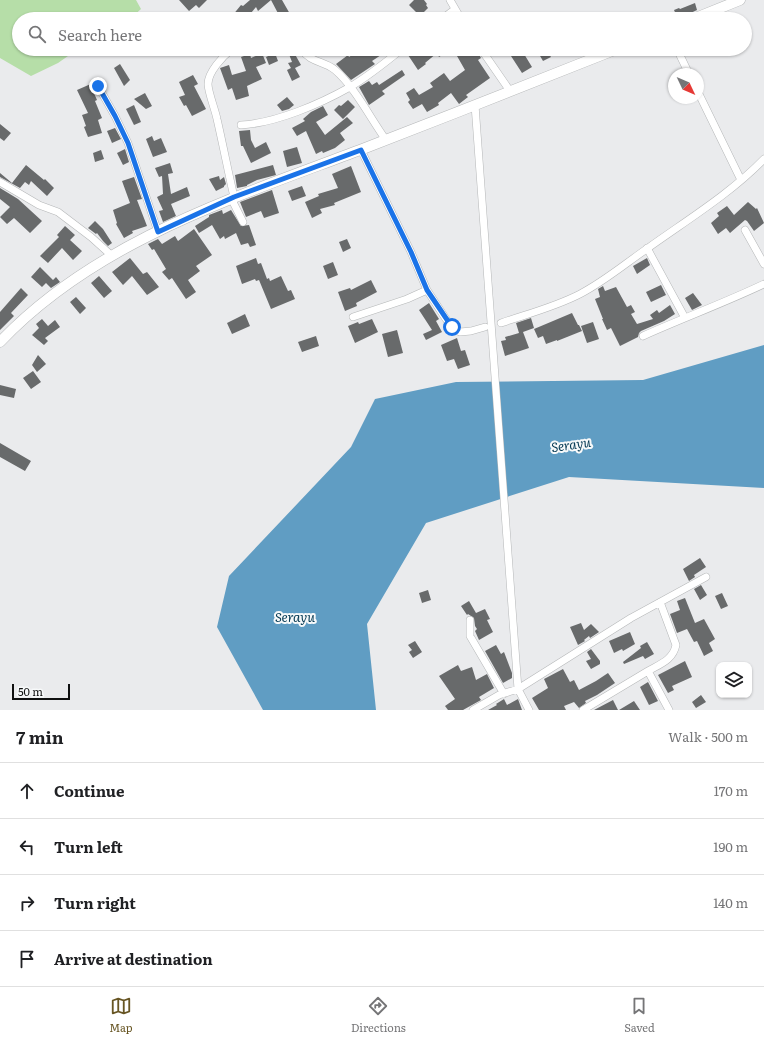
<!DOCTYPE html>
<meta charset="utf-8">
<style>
body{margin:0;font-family:Literata,serif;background:#f6f6f6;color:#202124}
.controls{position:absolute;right:12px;bottom:12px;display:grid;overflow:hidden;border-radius:8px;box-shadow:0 1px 3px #0004}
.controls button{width:36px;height:36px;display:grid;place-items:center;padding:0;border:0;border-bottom:1px solid #e0e0e0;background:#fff;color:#202124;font:20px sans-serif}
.compass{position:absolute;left:668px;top:68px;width:36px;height:36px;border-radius:50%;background:#fff;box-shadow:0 1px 3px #0004;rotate:134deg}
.scale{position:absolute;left:12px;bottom:10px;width:58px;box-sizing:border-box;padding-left:4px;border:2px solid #0f1010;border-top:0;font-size:11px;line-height:14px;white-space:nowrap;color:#0f1010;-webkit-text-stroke:3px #f7f9fa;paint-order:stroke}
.stop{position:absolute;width:12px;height:12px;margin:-9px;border:3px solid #1a73e8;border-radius:50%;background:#fff}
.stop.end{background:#1a73e8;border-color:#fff;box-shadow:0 1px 4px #0008}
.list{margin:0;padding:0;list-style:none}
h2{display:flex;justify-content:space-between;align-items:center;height:52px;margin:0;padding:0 16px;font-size:17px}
h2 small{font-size:13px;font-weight:400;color:#757577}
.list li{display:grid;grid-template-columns:26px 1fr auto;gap:12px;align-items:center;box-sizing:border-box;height:56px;padding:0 16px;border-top:1px solid #e0e0e0}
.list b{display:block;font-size:15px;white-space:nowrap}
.list em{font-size:13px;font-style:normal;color:#757577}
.icon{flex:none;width:22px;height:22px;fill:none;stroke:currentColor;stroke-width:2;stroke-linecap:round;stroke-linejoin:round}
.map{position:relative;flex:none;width:764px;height:710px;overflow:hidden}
.search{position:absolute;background:#fff;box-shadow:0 1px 3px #0004;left:12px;right:12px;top:12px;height:44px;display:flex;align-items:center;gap:10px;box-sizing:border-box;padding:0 14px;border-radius:22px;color:#757577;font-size:15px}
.sheet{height:276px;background:#fff}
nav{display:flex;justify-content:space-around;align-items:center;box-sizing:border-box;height:56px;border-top:1px solid #e0e0e0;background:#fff;font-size:11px;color:#757577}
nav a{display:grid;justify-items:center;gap:2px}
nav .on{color:#675523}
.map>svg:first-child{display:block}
</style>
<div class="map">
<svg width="764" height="710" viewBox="0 0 764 710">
<rect width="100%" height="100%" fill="#eaebed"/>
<path fill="#b6dea8" d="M0,0H136L141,9L130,19H19V49H78L58,63L31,76L0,58Z"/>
<path fill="#609dc3" d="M764,345V488L569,477L426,523L367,624L376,710H263L217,627L229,576L351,447L375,399L456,382L643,380Z"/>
<path fill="#686a6b" d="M179,0H207L199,8L196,5L189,11Z
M250,0H282L290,14L281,19L271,0L258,11L256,7L246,19H236L232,16L241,5L243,6Z
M414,0H424L427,4L426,5L428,8L420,16L409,5Z
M695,3L697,10L678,19L674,10L679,8L680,9Z
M287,49H292L301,65L295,68L300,77L292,81L287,70L291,68L288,63L292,62Z
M361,49H390L372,61L375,64L351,80L336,64L348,55L349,57Z
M415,49L419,55L427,49H452L439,57L437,53L425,63L426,64L418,70L408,55Z
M453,49H471L473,51L476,49L481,58L478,60L490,78L466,95L468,97L459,104L451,93L438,103L439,105L427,112L422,104L413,109L408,102L410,100L406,93L414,88L419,95L433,87L430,83L444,73L450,81L465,70Z
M521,49L532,67L522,73L511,56Z
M536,49H546L551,57L543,61Z
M262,53L266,63L256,67L262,79L247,86L249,96L236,100L232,88L228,90L220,68L229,65L232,75L246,71L241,57L250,54L251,58Z
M275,53L278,61L269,65L266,57Z
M120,64L130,80L124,86L114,68Z
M402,70L405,75L382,91L385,94L369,105L359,87L369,81L372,85L377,82L379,85Z
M193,75L198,84L194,86L206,109L192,116L186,105L184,106L179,97L185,95L179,82Z
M93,83L94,90L93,91L97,100L95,101L102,118L98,120L102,133L88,137L84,127L86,126L82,115L88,113L77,90Z
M145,93L152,106L146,109L134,99Z
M287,97L294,105L289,109L282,111L277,105Z
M348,100L355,107L343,119L334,110L339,105L341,106Z
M134,105L141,122L134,125L126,109Z
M323,106L328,115L316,122L325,135L347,117L353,123L340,133L345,140L335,148L323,153L322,151L316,154L306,131L297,136L292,128L305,121L303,119L311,112Z
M0,124L11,133L4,141L0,138Z
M115,128L121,139L112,143L107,131Z
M250,130L251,140L255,148L266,142L271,153L251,163L243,146H241L239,131Z
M152,136L154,141L161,138L167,152L153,157L146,139Z
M297,147L302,163L287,167L283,151Z
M125,149L129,162L123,165L117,153Z
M101,150L104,159L95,162L93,153Z
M170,163L173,173L168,174L171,194L187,187L190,196L171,204L176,216L163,222L159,211L163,210L157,197L163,194L162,176L159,177L155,168Z
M26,165L44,180L45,179L54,188L47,196L31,181L29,185L25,182L20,188L0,177V173L12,183Z
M273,165L276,175L257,180L247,185V186L237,188L235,175Z
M351,166L361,192L334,203L335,205L320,209L322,213L312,218L305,202L319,196L318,194L338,188L332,174Z
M219,176L220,180L224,177L226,184L224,186V187L216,191L209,179Z
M134,177L142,199L137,200L147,226L132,231L133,233L124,238L116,224L117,223L113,210L130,203L122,181Z
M302,186L306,196L292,201L288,191Z
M0,188L18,199L42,221L30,233L14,218L7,224L0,217L10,207L0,199Z
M272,190L279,213L264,218L261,211L246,217L240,202Z
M748,202L756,209L757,208L764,223L754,231L747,221L745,220L730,233L726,228L718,234L711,223L719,216L717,213L727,206L734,215Z
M222,210L223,214L231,210L241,226L249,225L256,245L250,247L248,243L241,245L236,233L225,239L224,236L220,239L212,225L199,233L195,226L209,217V215Z
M95,221L103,229L112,243L108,246L103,241L97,233L96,234L88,228Z
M65,226L75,235L70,240L82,251L73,260L62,248L48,263L40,256L59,237L57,235Z
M194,229L212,255L196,266L200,271L188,280L196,292L186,299L172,278L169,280L162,272L166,269L154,249L152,250L148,244L158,239L162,244L175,236L178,241Z
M347,239L351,248L343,252L339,242Z
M130,258L143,274L147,272L159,287L147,295L132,276L123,285L112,272Z
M256,258L258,264L261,263L267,279L269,278L270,281L281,276L288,291L291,290L295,299L271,309L259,280L256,281L255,279L242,284L236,266Z
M647,258L650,265L637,274L633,266Z
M333,262L338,275L328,279L323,266Z
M40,267L53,280L56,277L60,282L51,288L46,283L42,287L31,277Z
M99,276L112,291L104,298L91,283Z
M371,280L377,292L356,303L357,306L345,311L338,292L350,288L351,290Z
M661,285L666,295L651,302L646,292Z
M603,286L605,291L616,287L627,307L631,305L635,312L631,314L637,324L653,319L650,315L657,310L659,313L670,305L675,314L664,321L641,331L639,333L638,337L620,346L611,328L607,330L602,319H603L595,299L600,297L598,289Z
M21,288L28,295L11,313L14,316L0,330V312Z
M693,293L702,305L692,310L685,298Z
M76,297L86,308L80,314L70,302Z
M429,303L439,319L436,321L442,332L426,340L423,334L432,330L419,310Z
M572,313L578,325H579L582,331L557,341V340L546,344L543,336L538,338L534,329Z
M245,314L250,326L232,334L227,323Z
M531,318L534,328L523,332L529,348L505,356L501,341L506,340L505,337L519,333L516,323Z
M42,319L48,326L55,320L60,327L45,338L48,341L44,345L32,335L39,328L36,324Z
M372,319L378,332L355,343L348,326L358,322L359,324Z
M593,322L599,339L587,343L581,326Z
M397,330L403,353L388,357L382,334Z
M316,336L319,346L302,352L298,342Z
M457,338L461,351L465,350L470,365L458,369L454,359L447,361L441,345Z
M38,355L46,364L37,372L32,365Z
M33,371L41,382L31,389L23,378Z
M0,385L16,389L14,398L0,395Z
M0,443L31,461L25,471L0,457Z
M700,558L706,567L694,575L695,577L689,581L683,569Z
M701,585L707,595L700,600L694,589Z
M428,590L431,600L422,603L419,593Z
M722,593L728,606L721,609L715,596Z
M685,598L695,623L704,619L715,639L709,643L713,651L704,656L697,641L694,642L687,629L677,633L670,614L680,610L677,601Z
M469,601L476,613L485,609L490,619L487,620L493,632L479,640L475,631L477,629L475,626L474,618L468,614L467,615L461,606Z
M581,623L584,630L591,624L599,632L590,638L589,636L584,640L585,641L578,645L570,627Z
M630,632L635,644L623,651L622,649L614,653L609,641Z
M415,641L422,652L413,658L409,652L412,650L408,645Z
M647,642L654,654L645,659L643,656L624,664L623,662L641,648L640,646Z
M496,645L501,654L504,652L512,673V678L503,683L485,651Z
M591,649L600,661V664L591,669L586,661L591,659L587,652Z
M685,661L692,677L672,686L674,690L668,693L658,675Z
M458,665L461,671L472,667L476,680L487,674L494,688L479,697L481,700L463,710H448L445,706L455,699L439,676Z
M563,669L570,682L574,680L579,690L596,681L608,673L615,683L597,695L585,701L586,703L579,708L574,702L564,706L566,710H539L532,698L548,688L544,679Z
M648,682L658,701L649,705L640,687Z
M701,695L706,702L696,708L692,702Z
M504,699L507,705L518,699L522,710H488L497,705L496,704Z
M613,700L618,710H594Z
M634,701L640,710H619Z"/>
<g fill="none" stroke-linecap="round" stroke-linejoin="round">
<g stroke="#b5b7b8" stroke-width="8">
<path id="street" d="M450,0L461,19
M442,19L454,10
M232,49C223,56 208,72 208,84C208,92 215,109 217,119C223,145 228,171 234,197
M301,49C312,64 323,60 335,70C354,86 371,119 386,140
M481,49L510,91
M677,49L689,74
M98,86L115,116L128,143L158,232
M698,92L741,180
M475,105L518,689L529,710
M241,125C276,123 320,104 350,87C369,76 386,62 402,49
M361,150L411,252L427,290L446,319L452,327L460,332L471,331L485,327
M0,182L39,205L58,212L91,237L111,255
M231,198L243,222
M745,230L764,264
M647,248L685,318
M353,317L407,299L427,290
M501,323C527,314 555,307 580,294C605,281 626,263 648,248C687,220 730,194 764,159
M643,336C683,318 724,303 764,284
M470,620V636L504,694
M648,671C660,664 673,660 676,645L660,602
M473,710L499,695L518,689L631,618L706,577
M583,710L648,671L669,710"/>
</g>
<g stroke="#b5b7b8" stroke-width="11">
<path id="secondary" d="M693,19L740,0
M0,342C96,241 233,198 360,150C446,117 531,83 617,49"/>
</g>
<use href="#street" stroke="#fff" stroke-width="7"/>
<use href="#secondary" stroke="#fff" stroke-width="10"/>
</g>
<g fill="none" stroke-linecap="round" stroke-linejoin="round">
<path stroke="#1a73e8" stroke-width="5" d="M98,86L115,116L128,143L158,232L234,197L361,150L411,252L427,290L452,327"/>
</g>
<g text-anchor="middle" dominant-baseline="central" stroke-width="4" stroke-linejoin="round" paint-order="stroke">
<g font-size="13" font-style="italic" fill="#053a54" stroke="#f7f9fa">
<text transform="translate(571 444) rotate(-8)">Serayu</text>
<text x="295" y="616">Serayu</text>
</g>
</g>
</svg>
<div class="controls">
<button><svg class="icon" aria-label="layers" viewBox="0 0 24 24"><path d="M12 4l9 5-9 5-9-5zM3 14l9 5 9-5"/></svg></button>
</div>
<svg class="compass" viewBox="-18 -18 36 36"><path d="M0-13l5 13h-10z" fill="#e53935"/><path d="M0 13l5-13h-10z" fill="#757577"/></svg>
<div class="scale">50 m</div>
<div class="stop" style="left:452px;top:327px"></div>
<div class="stop end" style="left:98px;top:86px"></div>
<div class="search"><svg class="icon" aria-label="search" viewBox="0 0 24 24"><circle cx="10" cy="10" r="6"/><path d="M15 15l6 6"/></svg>Search here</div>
</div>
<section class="sheet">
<h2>7 min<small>Walk · 500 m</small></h2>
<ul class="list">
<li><svg class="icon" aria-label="ahead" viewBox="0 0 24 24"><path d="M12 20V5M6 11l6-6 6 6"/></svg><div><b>Continue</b></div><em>170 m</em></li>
<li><svg class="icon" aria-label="left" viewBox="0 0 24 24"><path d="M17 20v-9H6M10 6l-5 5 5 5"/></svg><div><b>Turn left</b></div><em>190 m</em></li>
<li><svg class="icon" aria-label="right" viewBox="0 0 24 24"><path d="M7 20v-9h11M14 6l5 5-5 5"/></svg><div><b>Turn right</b></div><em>140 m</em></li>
<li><svg class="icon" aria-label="arrive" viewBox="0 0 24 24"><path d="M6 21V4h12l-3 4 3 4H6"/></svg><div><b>Arrive at destination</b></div></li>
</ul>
</section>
<nav>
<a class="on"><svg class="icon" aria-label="map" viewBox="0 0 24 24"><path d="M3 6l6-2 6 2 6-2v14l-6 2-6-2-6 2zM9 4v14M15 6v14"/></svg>Map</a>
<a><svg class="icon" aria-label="directions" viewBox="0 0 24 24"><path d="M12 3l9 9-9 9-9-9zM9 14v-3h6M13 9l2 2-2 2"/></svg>Directions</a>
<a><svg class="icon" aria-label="saved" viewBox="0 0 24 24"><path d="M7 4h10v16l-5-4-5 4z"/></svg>Saved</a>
</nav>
